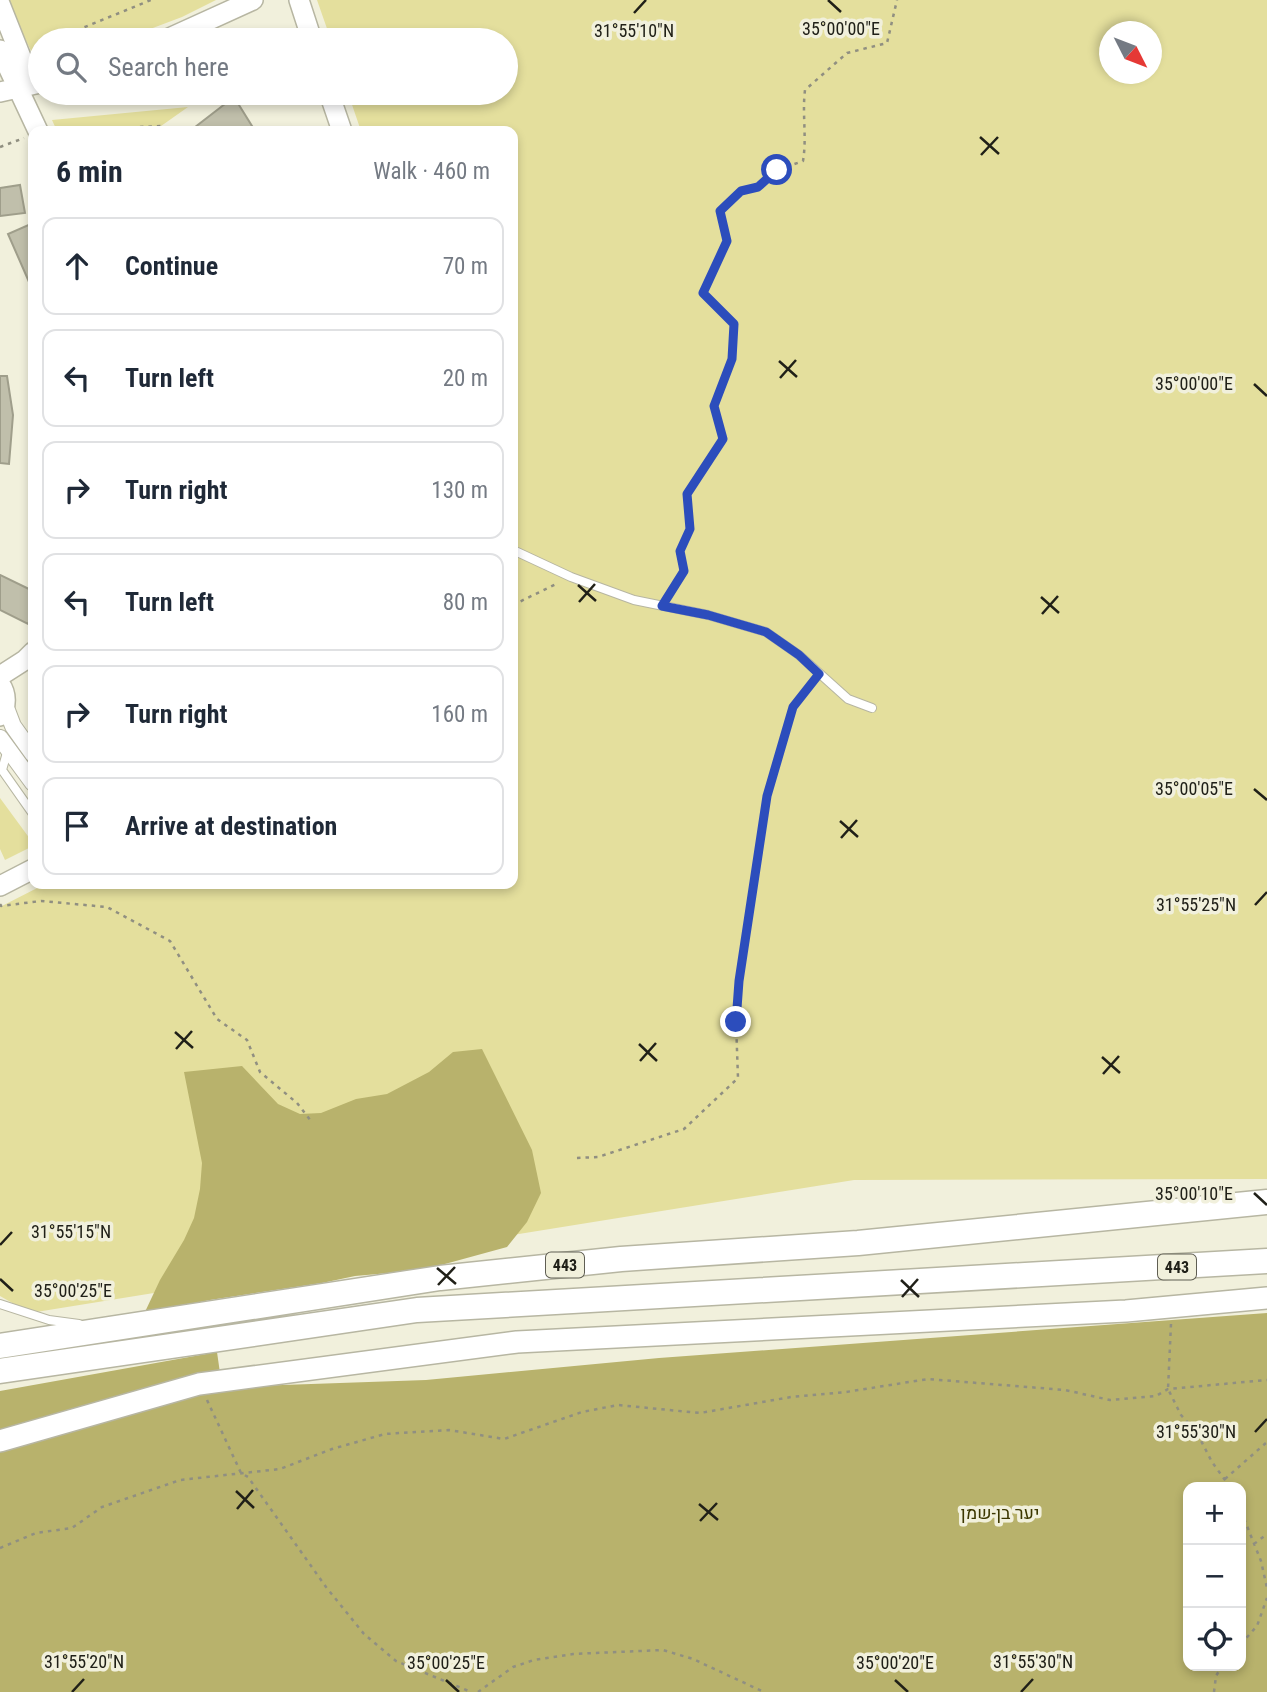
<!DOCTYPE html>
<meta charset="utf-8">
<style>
body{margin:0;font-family:"Roboto Condensed",Heebo,sans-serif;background:#f6f6f7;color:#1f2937}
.controls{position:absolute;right:21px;bottom:21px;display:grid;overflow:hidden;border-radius:14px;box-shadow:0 4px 10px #0003}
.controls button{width:63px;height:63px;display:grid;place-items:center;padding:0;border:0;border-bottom:2px solid #e0e1e3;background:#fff;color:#1f2937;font:35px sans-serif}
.compass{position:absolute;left:1099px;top:21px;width:63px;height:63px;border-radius:50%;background:#fff;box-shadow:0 4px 10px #0003;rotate:132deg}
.stop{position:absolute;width:21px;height:21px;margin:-16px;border:5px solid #2c4dbc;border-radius:50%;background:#fff}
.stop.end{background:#2c4dbc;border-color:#fff;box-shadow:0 2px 7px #0008}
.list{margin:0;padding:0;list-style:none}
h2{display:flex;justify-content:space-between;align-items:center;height:91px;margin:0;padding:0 28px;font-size:30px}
h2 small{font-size:23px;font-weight:400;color:#747a83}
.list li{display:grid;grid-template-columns:46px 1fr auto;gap:21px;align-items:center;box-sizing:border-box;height:98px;margin:0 14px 14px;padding:0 14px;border:2px solid #e0e1e3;border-radius:14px}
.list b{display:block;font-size:26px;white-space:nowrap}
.list em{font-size:23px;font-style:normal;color:#747a83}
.icon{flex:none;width:38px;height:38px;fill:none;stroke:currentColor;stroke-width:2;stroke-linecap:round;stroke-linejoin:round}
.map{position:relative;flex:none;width:1267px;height:1692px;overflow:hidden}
.search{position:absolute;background:#fff;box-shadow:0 4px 10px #0003;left:28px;top:28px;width:490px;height:77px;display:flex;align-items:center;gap:18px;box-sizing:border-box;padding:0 24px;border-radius:38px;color:#747a83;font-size:26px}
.panel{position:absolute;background:#fff;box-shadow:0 4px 10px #0003;left:28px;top:126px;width:490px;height:763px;border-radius:14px}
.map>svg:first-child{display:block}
</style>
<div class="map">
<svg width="1267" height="1692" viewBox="0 0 1267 1692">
<rect width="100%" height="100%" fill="#f1f0dc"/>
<path fill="#e4df9d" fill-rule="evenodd" d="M6,0H216L182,17L121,40H40V62L37,63Z
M317,0H1267V1179L854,1180L30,1313L0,1296V907L45,884H513V131H361L348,93H506V40H331ZM1110,32H1152V74H1110Z
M188,107L154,131H57L52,120Z
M0,798L33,843V846L5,860L0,849Z"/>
<path fill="#b8b26c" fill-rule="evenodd" d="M482,1049L532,1150L541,1193L527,1222L507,1247L423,1270L355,1276L322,1283L210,1300L144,1314L160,1280L184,1240L194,1218L200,1189L202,1163L184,1072L242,1066L278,1104L300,1114L321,1113L356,1099L387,1094L429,1072L453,1052Z
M1267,1313V1692H0V1391L217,1352L222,1387L426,1380L659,1358ZM1188,1487H1241V1666H1188Z"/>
<path fill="#c0bfab" stroke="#9f9e8b" stroke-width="2" d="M234,97L252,126L244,131H190Z
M20,185L25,213L0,216V188Z
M33,223V291L8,234Z
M0,376H7L13,415L9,464L0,463Z
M0,575L33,591V613L28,624L0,610Z"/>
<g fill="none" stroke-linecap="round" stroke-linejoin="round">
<g stroke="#b7b6a2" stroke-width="10">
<path id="service" d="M513,550L571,577L634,600L708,615L766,632L799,655L848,699L872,708
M8,749L2,770L33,814
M0,1304L49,1320L79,1324"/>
</g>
<g stroke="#b7b6a2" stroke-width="18">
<path id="minor" d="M5,705L13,726L33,754
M0,738L33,783"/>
</g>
<g stroke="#b7b6a2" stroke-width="22">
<path id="tertiary" d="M299,0L312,40
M0,4L25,67L19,89
M165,40L253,0
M0,50L38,131
M0,92L40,83
M329,93L342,131
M0,676L25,660L33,652
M0,684C7,694 7,706 0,716
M0,886L33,869"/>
</g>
<g stroke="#b7b6a2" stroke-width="24">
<path id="secondary" d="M0,1441L199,1384L517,1342L1126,1311L1267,1298"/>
</g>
<g stroke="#b7b6a2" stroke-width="27">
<path id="trunk" d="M0,1346L440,1278L621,1259L858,1243L1267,1202
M0,1371L417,1310L1267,1261"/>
</g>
<path stroke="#908f81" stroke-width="2.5" stroke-dasharray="3.5 5" stroke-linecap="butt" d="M53,40L151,0
M55,131L162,126L164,131
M0,147L24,138
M667,597L684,571L680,551L690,529L687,494L723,439L714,406L723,386L732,359L734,324L703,293L727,241L720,211L741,191L758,187L777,170L803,161C807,137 802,114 805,90L847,53L887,43L897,0
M513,605L558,583
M0,904L1,906L41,901L107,907L170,941L217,1019L247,1040L260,1072L297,1103L311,1121
M577,1158L598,1157L684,1129L738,1078L736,1022L739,981L767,796L793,707L812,682
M1171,1324L1168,1389L1181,1415L1197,1433L1212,1462L1230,1487
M207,1400L241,1473L248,1477L326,1587L364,1634L396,1661L471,1692
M1225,1479L1267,1442
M1241,1511L1261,1561L1267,1588
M1254,1544L1267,1534
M0,1548L36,1533L72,1528L102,1507L180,1480L280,1469L332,1449L385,1434L449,1430L504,1439L582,1412L618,1405L700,1413L791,1397L846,1392L928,1379L1065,1390L1110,1400L1156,1396L1168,1389L1267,1380
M1241,1644L1257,1626L1267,1598
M478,1692L513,1667L534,1660L573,1654L663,1650L693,1659L764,1692
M1214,1692L1216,1676L1222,1666"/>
<use href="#service" stroke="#fff" stroke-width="8"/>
<use href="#minor" stroke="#fff" stroke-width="16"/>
<use href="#tertiary" stroke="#fff" stroke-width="19"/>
<use href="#secondary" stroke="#fff" stroke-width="21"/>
<use href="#trunk" stroke="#fff" stroke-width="24"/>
</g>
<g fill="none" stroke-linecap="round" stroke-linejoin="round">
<path stroke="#2c4dbc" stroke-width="9" d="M736,1022L739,981L767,796L793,707L819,674L799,655L766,632L708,615L662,606L684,571L680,551L690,529L687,494L723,439L714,406L732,359L734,324L703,293L727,241L720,211L741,191L758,187L777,170"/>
</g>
<path fill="none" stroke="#202018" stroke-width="2.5" d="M828,0L841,12M634,13L646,0M980,137L999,154M981,155L998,137M779,361L797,377M780,378L796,360M1254,384L1267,396M578,585L596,601M1041,597L1059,613M579,602L595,584M1042,614L1058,596M1254,789L1267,800M840,821L858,837M841,838L857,820M1255,905L1267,892M175,1032L193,1048M639,1044L657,1061M176,1049L192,1031M1102,1057L1120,1073M640,1061L656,1043M1103,1074L1119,1056M1254,1193L1267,1205M0,1245L12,1232M437,1268L456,1284M0,1279L13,1291M901,1280L919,1297M438,1285L455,1267M902,1297L918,1279M1255,1432L1267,1419M236,1491L254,1508M699,1504L718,1520M237,1509L253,1490M700,1521L717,1503M446,1680L459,1692M895,1680L908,1692M72,1692L84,1679M1021,1692L1033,1679"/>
<g text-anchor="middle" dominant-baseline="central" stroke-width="7" stroke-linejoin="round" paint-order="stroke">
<g fill="#f1f0dc" stroke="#5f5e53" stroke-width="2">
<rect x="546" y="1252.5" width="38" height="25" rx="5"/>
<rect x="1158" y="1254.5" width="38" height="25" rx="5"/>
</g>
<g font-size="16" font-weight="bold" fill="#202018">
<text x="565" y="1265">443</text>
<text x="1177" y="1267">443</text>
</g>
<g font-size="18" fill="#3c3700" stroke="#f1f0dc">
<text x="1000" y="1512">יער בן-שמן</text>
</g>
</g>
<g font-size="18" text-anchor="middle" fill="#202018" stroke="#f1f0dc" stroke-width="7" stroke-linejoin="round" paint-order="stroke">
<text x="841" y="35">35°00'00"E</text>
<text x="634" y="37">31°55'10"N</text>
<text x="1194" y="390">35°00'00"E</text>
<text x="1194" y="795">35°00'05"E</text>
<text x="1196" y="911">31°55'25"N</text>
<text x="1194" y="1200">35°00'10"E</text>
<text x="71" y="1238">31°55'15"N</text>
<text x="73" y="1297">35°00'25"E</text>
<text x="1196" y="1438">31°55'30"N</text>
<text x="84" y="1668">31°55'20"N</text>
<text x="1033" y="1668">31°55'30"N</text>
<text x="446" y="1669">35°00'25"E</text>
<text x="895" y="1669">35°00'20"E</text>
</g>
</svg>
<div class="controls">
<button>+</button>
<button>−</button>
<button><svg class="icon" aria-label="locate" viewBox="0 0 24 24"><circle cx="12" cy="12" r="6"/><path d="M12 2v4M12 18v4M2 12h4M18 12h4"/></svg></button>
</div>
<svg class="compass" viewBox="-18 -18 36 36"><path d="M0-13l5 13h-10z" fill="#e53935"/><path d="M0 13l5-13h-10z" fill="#747a83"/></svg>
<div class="stop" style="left:777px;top:170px"></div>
<div class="stop end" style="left:736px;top:1022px"></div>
<div class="search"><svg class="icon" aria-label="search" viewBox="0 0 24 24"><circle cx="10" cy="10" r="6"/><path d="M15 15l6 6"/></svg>Search here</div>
<section class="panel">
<h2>6 min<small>Walk · 460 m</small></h2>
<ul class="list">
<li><svg class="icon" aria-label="ahead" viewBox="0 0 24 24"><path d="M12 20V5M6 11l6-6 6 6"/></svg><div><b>Continue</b></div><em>70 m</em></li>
<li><svg class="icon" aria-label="left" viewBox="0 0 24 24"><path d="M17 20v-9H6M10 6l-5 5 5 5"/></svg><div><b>Turn left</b></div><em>20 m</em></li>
<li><svg class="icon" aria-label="right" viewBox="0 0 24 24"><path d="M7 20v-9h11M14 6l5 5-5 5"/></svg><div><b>Turn right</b></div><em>130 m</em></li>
<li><svg class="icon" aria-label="left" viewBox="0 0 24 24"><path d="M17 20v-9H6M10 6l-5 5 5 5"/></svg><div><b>Turn left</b></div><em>80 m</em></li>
<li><svg class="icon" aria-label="right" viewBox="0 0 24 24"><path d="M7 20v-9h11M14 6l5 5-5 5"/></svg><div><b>Turn right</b></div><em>160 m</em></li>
<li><svg class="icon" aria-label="arrive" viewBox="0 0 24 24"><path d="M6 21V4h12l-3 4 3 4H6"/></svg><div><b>Arrive at destination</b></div></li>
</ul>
</section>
</div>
